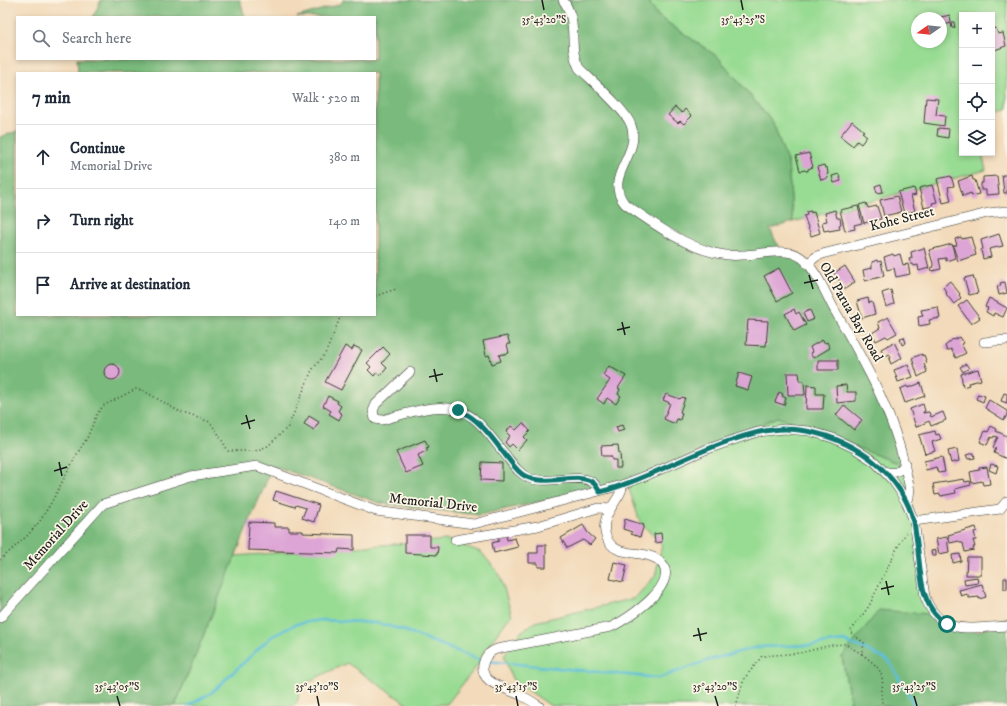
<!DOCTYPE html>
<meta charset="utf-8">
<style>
body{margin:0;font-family:"IM FELL DW Pica",serif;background:#f2f2f3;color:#1f2937}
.controls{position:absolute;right:12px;top:12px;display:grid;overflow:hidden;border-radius:0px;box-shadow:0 2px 6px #0003}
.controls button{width:36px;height:36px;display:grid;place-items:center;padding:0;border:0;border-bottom:1px solid #e0e1e3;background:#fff;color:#1f2937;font:20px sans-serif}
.compass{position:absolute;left:911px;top:12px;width:36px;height:36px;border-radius:50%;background:#fff;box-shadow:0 2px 6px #0003;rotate:256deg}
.stop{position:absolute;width:12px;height:12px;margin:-9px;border:3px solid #0f766e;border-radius:50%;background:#fff}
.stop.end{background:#0f766e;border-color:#fff;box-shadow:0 1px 4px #0008}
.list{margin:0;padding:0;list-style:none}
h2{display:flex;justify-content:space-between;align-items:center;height:52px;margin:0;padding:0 16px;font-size:17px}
h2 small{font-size:13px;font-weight:400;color:#747a83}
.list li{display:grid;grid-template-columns:26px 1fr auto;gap:12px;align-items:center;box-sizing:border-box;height:64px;padding:0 16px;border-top:1px solid #e0e1e3}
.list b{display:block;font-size:15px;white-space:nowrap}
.list p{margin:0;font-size:13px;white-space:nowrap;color:#747a83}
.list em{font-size:13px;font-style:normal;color:#747a83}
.icon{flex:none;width:22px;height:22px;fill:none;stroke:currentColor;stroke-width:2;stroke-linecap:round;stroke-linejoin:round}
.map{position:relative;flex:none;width:1007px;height:706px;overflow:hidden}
.search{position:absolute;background:#fff;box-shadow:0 2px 6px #0003;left:16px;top:16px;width:360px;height:44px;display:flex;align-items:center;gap:10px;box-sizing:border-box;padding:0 14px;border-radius:0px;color:#747a83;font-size:15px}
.panel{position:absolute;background:#fff;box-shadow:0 2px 6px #0003;left:16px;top:72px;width:360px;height:244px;border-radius:0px}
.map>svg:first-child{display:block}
</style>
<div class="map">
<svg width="1007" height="706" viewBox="0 0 1007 706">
<rect width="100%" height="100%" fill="#fcf5e5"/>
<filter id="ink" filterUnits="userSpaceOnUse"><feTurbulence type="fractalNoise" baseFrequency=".025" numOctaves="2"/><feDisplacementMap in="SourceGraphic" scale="8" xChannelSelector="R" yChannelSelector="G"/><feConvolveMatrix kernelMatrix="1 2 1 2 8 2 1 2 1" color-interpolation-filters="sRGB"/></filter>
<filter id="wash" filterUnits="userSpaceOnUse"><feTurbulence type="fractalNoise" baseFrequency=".012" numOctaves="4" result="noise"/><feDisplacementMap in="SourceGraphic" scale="16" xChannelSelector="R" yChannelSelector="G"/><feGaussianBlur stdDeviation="0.9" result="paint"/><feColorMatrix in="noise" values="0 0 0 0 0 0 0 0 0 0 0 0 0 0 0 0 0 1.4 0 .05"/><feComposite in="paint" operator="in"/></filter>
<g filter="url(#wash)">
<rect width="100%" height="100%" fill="#f2daba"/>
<path fill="#98db93" stroke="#5a7c58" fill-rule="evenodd" d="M648,0H1007V109L992,115V15H962V153H982L986,170L793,222L788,164L773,123L718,57L658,16ZM917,18H941V42H917Z
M778,417L905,466L930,614L842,657L851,706H551L512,679L504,656L521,632L535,622L635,598L655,576L662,545L640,522L627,483Z
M448,540L481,552L500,575L512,616L508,619L483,653L480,662L447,704L410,706L347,663L301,685L298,700L294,706H175L235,556Z"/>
<path fill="#7abb7d" stroke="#4b6c4c" d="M101,0H240L245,17H93Z
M343,0H648L658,16L718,57L773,123L788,164L793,222L770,229L781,252L805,262L877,388L905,466L778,417L627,483L479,515L380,503L283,469L273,466L248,525L175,706H0V137L17,131V315H375V73H78L77,59H375V17H297L341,4Z
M879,610L930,614L978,632L1007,617V706H851L842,657Z"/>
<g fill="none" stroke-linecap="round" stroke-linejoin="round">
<path stroke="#5ebfdc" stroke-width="2.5" d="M487,661L659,678L709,660L758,647L813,645L843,641L865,649L889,661L915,706
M188,706L211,693L271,637L296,624L321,620L377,623L403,630L482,661"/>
</g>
<g id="blocks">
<path fill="#dda4d6" d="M950,15L951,22H954L955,28H952L951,23L944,25L946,35L941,36V17Z
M996,28L998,34L1003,33L1006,46L992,51V29Z
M926,98L938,99L936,115L945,116L944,126L924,123Z
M675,107L682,113L685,109L692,116L684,124L680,121L678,123L668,115Z
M852,121L864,131L862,132L867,136L861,144L857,141L853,146L840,136Z
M938,128L949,129L948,138L937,136Z
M809,153L813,167L808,169V171H806L805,170L800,171L796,156Z
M824,165L825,168L827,167L828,174H827L828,178L821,180L817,167Z
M839,174L841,181L834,183L832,176Z
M1002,175H1007V193H1004Z
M951,176L954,186L948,187L951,201L943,203L937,179Z
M972,176L973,180H975L979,194L972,196L971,193L963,196L958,181Z
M997,176L999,194L986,195V190H981V183H983V177Z
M881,184L883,192L877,193L875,186Z
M932,185L937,202L932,203L933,206L924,208L919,188Z
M914,188L916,195L911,196L915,211L904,213L898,192Z
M897,196L901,212L884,216L880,200Z
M866,203L868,208L877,206L881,219L864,223L859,205Z
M858,206L862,223L854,225L855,229L845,231L840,210Z
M835,210L837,218H840L841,224L839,225L840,229L829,231V230L824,231L822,222L827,221L825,213Z
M811,211V213L814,212L820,233L811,236L804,216L807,215L806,212Z
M999,234L1003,246L989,249L991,257L983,259L981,250L983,249L981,240Z
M961,237L962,239L971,237L976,255L958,261L953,246L957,245L955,239Z
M952,244L955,258L946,261V258L939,259L941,269L932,271L931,268L934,267L929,250Z
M924,248L929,268L919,271L918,265L914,266L913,264H911L909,259L912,258L911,252Z
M893,254L894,256L900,254L903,265L908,264L910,274L896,277L894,268L887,270L884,257Z
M877,260L878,262L881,261L884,276L865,281L863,270L872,268V262Z
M845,266L855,282L845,289L834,273Z
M779,268L792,293L777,301L764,276Z
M973,276L978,293L969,295L964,278Z
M950,281L960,294L959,295L961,298L954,304L946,294L947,293L943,287Z
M1005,282L1007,293L999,295L997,286H1001L1000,283Z
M891,290L894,304L886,307L882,293Z
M868,298L869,303L872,302L875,314L862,318L857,301Z
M989,298L1007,308L1003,317L994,313L993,316L986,312L988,308L985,307Z
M967,300L980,318L971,324L958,306Z
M938,307L940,318L929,320L930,324L919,326L918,317L923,316L921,310Z
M794,309L796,314L799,312L806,325L794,331L785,314Z
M810,310L814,319L807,322L803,313Z
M888,317L897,333L888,338L886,336L876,341L872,333L880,328L878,322Z
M748,320L768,321L766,346L746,345Z
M507,336L510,344H507L509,353L499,355L501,361L492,364L489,355L486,356L483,341Z
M904,337L906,343L902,345L900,338Z
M960,337L964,343L961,344L966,353L956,358L951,349L947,351L945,346L953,339L954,340Z
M822,340L825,343L827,342L830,348L813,358L810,353L812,352L810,347Z
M894,342L902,358L891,364L889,359L891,358L889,354L885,357L881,349Z
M345,346L352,350L354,346L362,350L341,390L325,382Z
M383,347L390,354L382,363L387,368L380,376L377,372L374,376L368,370L371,367L367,363Z
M922,354V356L924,355L927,363L924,364L927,372L918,377L912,358Z
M818,360H838V370H818Z
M104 372a8 8 0 1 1 16 0a8 8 0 1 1-16 0Z
M966,364L969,368L963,372L960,367Z
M908,365L913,377L898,382L894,370Z
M609,366L626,376L618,388L620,389L618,394L621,396L616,404L607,398L604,404L597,399L610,380L603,375Z
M978,369L981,380L968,383L969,385L963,387L961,374Z
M739,373L752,377L748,390L735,386Z
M787,373H799L800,381H804L805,395H788Z
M921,383L925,396L905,403L900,389L907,386L908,388Z
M807,385L816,386V394H824L823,409H806Z
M846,385L847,392H856V401L837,403L836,386Z
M779,392L783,394L782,396L786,398L784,405L775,402Z
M1004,393L1007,394V403L1001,401Z
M666,394L680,399L682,397L685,398L680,412L682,413L680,420L677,419L675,424L664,419L670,403L663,400Z
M978,394L985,396L983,402L976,399Z
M328,396L338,401L337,403L341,406L338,411L342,414L339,420L329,414L331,411L323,406Z
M989,400L1007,411V415L1004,420L985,408Z
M923,404L925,411L923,412V413L929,412L931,417L943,412L946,420L931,426L929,421L916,427L910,409Z
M844,405L862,420L854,430L836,415Z
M309,416L319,422L314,430L304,424Z
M523,423L530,431L524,437L527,440L518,450L512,444L509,447L505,442L510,436L506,432L511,426L516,430Z
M622,425L624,430L618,432L616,427Z
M991,426L997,429L996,431L1007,436V459L994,453L996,448L993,447L998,437L994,436L993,438L991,437L987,445L980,442L985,431L988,432Z
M935,431L936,435L939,434L941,439L932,442L935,451L925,454L919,435Z
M425,440L429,447L426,448L428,450L418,455L423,466L406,473L396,452Z
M618,445L619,453H620L621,468H616V460H612L611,456H602L601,446Z
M957,449L959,461L951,463L948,451Z
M974,453L975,458L968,459L966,455Z
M942,457L945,472L938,473L936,467L926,470L924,461Z
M482,462L502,463V481L481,480Z
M991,464L998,466L996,473L989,470Z
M987,467L990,484L983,485L982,481L972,483L970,472L979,470V468Z
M964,479L965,482L970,481L971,485L955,489L956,493L941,496L940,494L935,495L933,484Z
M276,491L319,505L314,522L302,518L306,508L296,505L295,507L273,500Z
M625,519L644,525L640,537L631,534L632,532L623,529Z
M249,522L274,523V527H289V531H303V533L354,535V550L339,549L338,553L248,550Z
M583,525L588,533L595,539L590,545L583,540L567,548L561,538Z
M976,527L977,531L974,532L976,540H973L975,547H973L974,550L965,552L963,543H960L959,541L950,543L948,535Z
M661,533L662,542L655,543L654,534Z
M506,534L507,540L515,538L518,547L494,553L492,543L499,541L498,537Z
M405,535H430V547H438L437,555L405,553Z
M947,537L949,552L939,554L936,539Z
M538,545H546V567H538V563H529V553H538Z
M936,550V556H932L931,551Z
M960,554L961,561L953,563L952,555Z
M967,557H981V575H966Z
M614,562L627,565L623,582L610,579Z
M977,577L978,583L965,585L964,579Z
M1004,578H1007V589H1004Z
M982,584L986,597L979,599V597L969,598L967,594L961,596L959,590Z"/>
</g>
</g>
<g filter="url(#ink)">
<use href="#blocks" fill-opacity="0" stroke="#3c3834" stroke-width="1"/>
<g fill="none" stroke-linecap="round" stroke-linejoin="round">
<g stroke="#3c3834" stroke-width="10">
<path id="minor" d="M563,0C580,24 567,46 579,68C592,81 626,110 631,125C642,155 602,176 625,204C653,223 682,245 715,253C724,255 734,256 742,255C760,255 786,246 802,258C815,268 826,294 834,309C864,361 894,413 906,472C909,485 912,491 907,504
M807,264L817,256L826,253L988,213L1007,211
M984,342L1007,340
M410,372L376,404L373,411L375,419L382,420C410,413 447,397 473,418C485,427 494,441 503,452C511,461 517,473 529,478C546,485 580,473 592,482C596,484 597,488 599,491
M884,471C895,474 898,473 905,464
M914,521L1000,509L1007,501
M455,540L538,526L598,508L610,509
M0,618L103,504L191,476L257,466L376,511L474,524L622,485L648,475L705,450L739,438L758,432L784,429L809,431L833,438L854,448L875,462L893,481L900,491L907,504L914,521L925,597C941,638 972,627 1007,626
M539,706C533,702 527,698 520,695C506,688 476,683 484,661C486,655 491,651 497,649L611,627C628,619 686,581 658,560C642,548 614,560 606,536C598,513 624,498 622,485"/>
</g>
<path stroke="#3c3834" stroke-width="1.5" stroke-dasharray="1 3" stroke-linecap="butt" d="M375,296L396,289
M0,560L28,535L40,521L51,503L77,454L87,438L97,414L103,406L136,389L144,391L180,412L210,422L219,435L228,451H255L268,446L288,427L312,370L325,354L332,338L339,320L342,315
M862,654C869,660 881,667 882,678C884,688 879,693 883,706
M736,706L744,679L762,656L800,653L831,645L845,644L862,654L864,643L850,632L869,606L896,550L906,533"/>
<use href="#minor" stroke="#fff" stroke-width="9"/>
</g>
</g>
<g fill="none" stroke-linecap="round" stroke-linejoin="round" filter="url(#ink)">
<path stroke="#0f766e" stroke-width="5" d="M458,410C479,418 493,439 506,456C512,463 517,472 525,476C544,487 579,472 592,482C596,484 597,488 600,492C645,480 685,456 729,441C747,435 766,429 785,429C812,429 840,439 862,453C886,468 907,494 914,522C915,529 916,536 917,543C921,571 919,608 947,624"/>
</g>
<path fill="none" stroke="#1c1c1c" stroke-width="1.5" d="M542,0L544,10M741,0L743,10M809,275L813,289M804,283L818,280M622,322L625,335M617,330L630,327M434,369L437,382M429,377L443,374M246,415L250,429M241,424L255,420M59,462L62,476M54,471L67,467M886,581L889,595M881,589L894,586M698,628L701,641M693,636L707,633M117,696L120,706M317,696L319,706M516,696L518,706M715,696L718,706M914,696L917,706"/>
<g text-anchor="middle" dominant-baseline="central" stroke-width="3.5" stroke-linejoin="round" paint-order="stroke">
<g font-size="14" fill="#1c1c1c" stroke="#fcf5e5">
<text transform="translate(902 219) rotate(-14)">Kohe Street</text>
<text transform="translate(851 312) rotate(60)">Old Parua Bay Road</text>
<text transform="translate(433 503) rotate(6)">Memorial Drive</text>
<text transform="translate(56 535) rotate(-48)">Memorial Drive</text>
</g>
</g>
<g font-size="10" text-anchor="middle" fill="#1c1c1c" stroke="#fcf5e5" stroke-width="3.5" stroke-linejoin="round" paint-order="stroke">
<text x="544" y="23">35°43'20"S</text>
<text x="743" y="23">35°43'25"S</text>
<text x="117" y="690">35°43'05"S</text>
<text x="317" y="690">35°43'10"S</text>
<text x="516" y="690">35°43'15"S</text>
<text x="715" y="690">35°43'20"S</text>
<text x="914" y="690">35°43'25"S</text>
</g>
</svg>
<div class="controls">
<button>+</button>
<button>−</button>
<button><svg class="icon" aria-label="locate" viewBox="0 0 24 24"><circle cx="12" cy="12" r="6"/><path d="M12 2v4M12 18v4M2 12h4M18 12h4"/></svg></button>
<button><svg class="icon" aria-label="layers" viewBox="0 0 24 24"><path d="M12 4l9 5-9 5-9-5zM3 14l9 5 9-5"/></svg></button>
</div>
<svg class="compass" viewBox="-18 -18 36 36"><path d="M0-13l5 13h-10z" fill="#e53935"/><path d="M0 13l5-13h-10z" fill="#747a83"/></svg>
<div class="stop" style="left:947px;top:624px"></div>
<div class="stop end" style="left:458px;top:410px"></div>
<div class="search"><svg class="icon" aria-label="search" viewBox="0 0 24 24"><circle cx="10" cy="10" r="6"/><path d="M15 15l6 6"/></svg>Search here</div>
<section class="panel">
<h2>7 min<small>Walk · 520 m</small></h2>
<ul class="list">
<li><svg class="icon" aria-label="ahead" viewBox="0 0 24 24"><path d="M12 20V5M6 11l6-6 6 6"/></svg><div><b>Continue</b><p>Memorial Drive</p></div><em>380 m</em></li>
<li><svg class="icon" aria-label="right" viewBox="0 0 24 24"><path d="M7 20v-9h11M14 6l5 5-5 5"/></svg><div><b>Turn right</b></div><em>140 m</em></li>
<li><svg class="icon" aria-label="arrive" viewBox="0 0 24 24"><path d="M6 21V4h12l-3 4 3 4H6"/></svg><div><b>Arrive at destination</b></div></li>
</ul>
</section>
</div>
